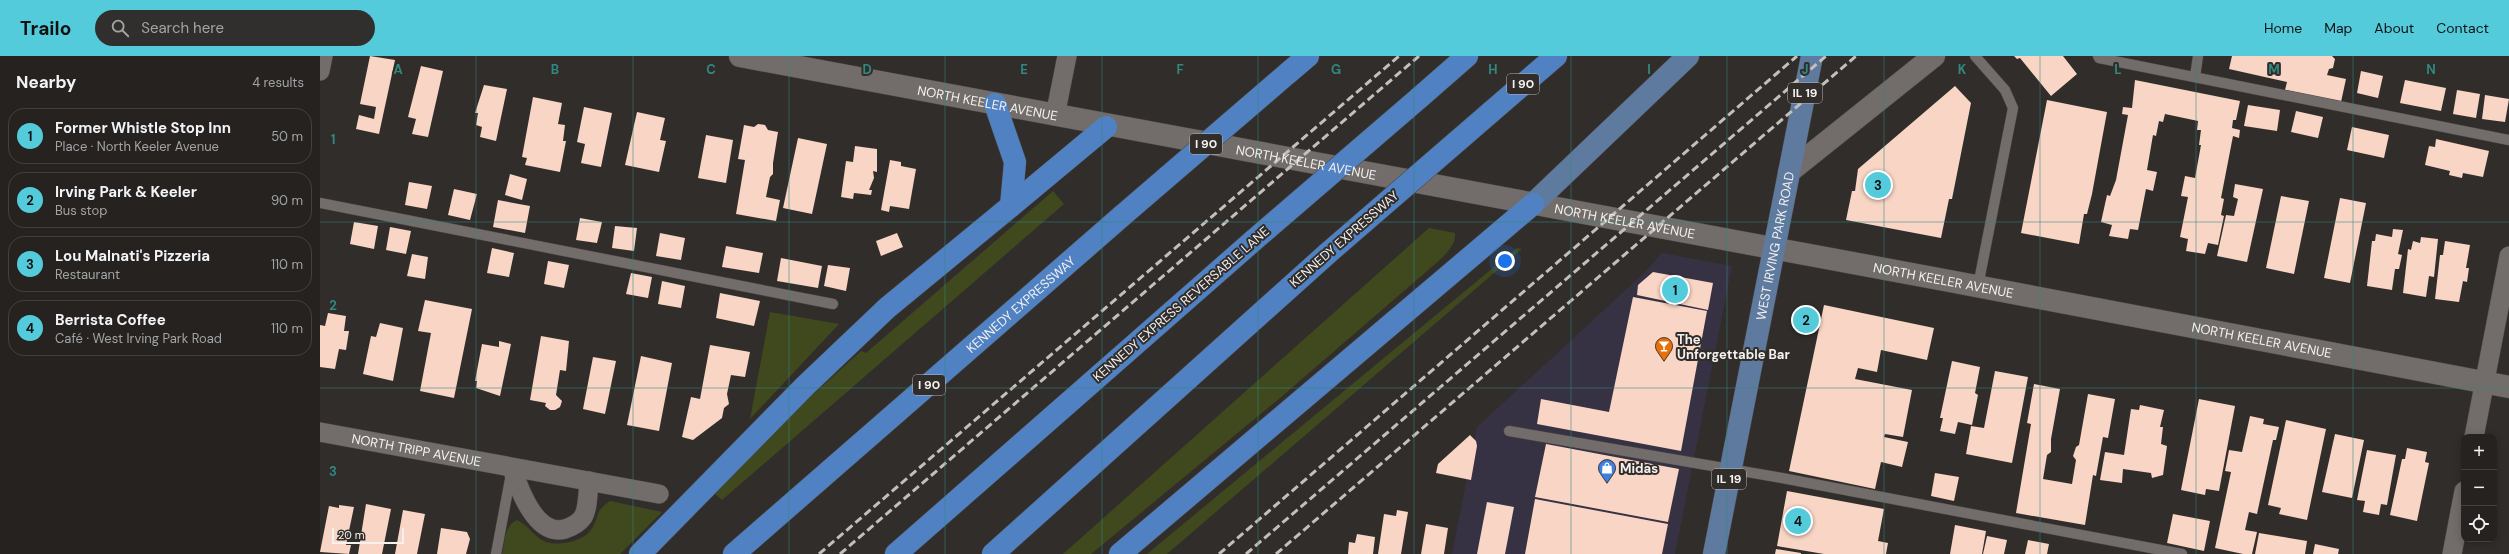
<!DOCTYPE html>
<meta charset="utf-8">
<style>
body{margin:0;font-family:"DM Sans",sans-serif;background:#312f2d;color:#f1f3f6}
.controls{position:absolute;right:12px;bottom:12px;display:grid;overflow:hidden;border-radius:8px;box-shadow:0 2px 10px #0003}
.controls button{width:36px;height:36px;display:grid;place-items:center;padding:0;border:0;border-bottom:1px solid #423f3e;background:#252220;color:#f1f3f6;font:20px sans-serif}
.scale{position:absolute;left:12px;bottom:10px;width:72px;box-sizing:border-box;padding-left:4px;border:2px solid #f4f1ef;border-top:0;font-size:11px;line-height:14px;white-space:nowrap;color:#f4f1ef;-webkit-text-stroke:3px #312d2a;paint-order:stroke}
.you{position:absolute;left:1185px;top:205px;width:14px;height:14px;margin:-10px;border:3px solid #fff;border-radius:50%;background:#1a73e8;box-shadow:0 0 0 6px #1a73e833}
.badge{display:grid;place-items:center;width:26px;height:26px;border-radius:50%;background:#53cbdb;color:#111;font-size:13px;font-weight:700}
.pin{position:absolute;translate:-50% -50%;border:2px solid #fff;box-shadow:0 1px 4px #0006}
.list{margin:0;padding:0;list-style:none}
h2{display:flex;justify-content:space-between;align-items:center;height:52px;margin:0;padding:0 16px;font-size:17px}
h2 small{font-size:13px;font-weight:400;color:#a3a4a5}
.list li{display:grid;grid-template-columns:26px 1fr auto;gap:12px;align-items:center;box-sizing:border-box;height:56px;margin:0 8px 8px;padding:0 8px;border:1px solid #423f3e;border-radius:16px}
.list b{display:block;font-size:15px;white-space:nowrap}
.list p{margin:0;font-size:13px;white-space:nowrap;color:#a3a4a5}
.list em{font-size:13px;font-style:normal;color:#a3a4a5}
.icon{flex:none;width:22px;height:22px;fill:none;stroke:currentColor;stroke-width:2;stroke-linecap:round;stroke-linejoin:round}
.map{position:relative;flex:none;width:2189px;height:498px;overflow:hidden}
header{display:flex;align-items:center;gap:24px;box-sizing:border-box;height:56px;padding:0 20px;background:#53cbdb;color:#111}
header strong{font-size:19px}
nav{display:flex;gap:22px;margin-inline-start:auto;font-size:14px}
.search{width:280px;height:36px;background:#312f2d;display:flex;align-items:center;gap:10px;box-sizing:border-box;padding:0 14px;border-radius:22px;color:#a3a4a5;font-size:15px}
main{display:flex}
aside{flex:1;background:#252220}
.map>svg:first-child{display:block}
</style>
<header>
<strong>Trailo</strong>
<div class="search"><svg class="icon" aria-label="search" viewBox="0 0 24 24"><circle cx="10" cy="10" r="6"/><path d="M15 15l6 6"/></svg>Search here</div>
<nav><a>Home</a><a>Map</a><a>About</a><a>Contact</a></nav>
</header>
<main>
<aside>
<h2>Nearby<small>4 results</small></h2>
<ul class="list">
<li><span class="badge">1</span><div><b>Former Whistle Stop Inn</b><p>Place · North Keeler Avenue</p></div><em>50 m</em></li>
<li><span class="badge">2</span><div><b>Irving Park &amp; Keeler</b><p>Bus stop</p></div><em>90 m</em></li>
<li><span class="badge">3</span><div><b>Lou Malnati's Pizzeria</b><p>Restaurant</p></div><em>110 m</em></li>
<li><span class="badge">4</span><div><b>Berrista Coffee</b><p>Café · West Irving Park Road</p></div><em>110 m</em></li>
</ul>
</aside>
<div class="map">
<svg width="2189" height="498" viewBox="0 0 2189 498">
<rect width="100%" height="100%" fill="#312d2a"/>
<path fill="#373243" d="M1342,197L1412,210L1355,498H1132L1157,371L1324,217Z"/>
<path fill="#40491e" d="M733,135L744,148L402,444L395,438L477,353L541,295L546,297Z
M1109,172L1135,177C1136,188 1129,194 1122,202L960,342L771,498H743Z
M1197,192L1202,193L847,498H827Z
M450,256L519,268L430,363Z
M290,445L342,456L300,498H182C185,485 184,470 197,464C209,469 214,482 226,486C239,490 261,486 270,475C280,463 273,456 290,445Z"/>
<path fill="#f8d5c4" d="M50,0L75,4L59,78L36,73L39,59L54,63L56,51L40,48Z
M1694,0H1743L1757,18L1731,40L1700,2L1697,3Z
M1912,0H2012L2015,3L2013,12L2009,13L2007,19L2026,23L2021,46L1965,34L1967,26L1909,13Z
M101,10L123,15L108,81L92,78L96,63L88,61Z
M2041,15L2063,20L2058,42L2037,37Z
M1815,24L1920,45L1916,64H1913L1912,72L1920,74L1919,82L1913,80L1901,142L1904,143L1901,159L1904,160L1898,189L1888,187L1885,198L1866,195L1868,183L1860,181L1868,141L1861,140L1865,120L1875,122L1881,89H1879L1881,74H1877L1878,65L1845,58L1843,66L1839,65L1836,80L1833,79L1827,114L1837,116L1833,135L1826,133L1818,174L1810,173L1808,183L1789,180L1792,169L1781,166L1787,139L1790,140L1796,124L1808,59L1802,58L1803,51L1812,52Z
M2085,24L2126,32L2121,55L2080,47Z
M164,29L187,33L176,85L160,81L162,71L156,69L158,57H155Z
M1635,30L1651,47L1632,143H1629L1621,182L1526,164L1532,135H1535L1538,113Z
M2137,34L2160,38L2156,62L2133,58Z
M2165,39L2189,43L2185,66L2162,63Z
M213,41L242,47L238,68L245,69L243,85H246L240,116L205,109L207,102L202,101Z
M1727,44L1787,56L1772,138L1767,158H1764L1759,188L1701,177Z
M1928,49L1960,54L1957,75L1924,70Z
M264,51L292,57L281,111L261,107L265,88L257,86Z
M1976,55L2003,61L1998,82L1971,76Z
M317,56L345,62L340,84L346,85L339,116L305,109Z
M438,68L445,69L448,74L458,76L453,107V118L450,121L446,141L460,144L456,165L416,158L425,104L418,103L424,69L434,71Z
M2032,71L2069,79L2064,102L2027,94Z
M386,79L413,84L406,127L378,122Z
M478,82L507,88L492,158L463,152Z
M2116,83L2169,95L2163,121L2143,117L2142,122L2129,119L2130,115L2105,109L2109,90L2115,91Z
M535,90L557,93V116L553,115L554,122L549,134H552L551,139L534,137L533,143L521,141L526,105L533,106Z
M570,104L581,106V110L596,113L589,153L570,150L569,156L561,154Z
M190,118L207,123L202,144L185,139Z
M89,126L112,130L107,153L85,149Z
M1915,128L1943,133L1927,206L1897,200L1906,159L1914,160L1918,143L1913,141Z
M134,133L157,138L150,164L128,159Z
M1961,140L1989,145L1974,218L1946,212Z
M2020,142L2046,147L2030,227L2004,222Z
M178,144L210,150L205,177L173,171Z
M260,162L282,166L277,187L256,184Z
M34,166L58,170L54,193L30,188Z
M295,170L317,172L314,195L292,192Z
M70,171L91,175L86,198L66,194Z
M2073,173L2083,174L2078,198L2082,199L2079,213H2075L2072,234L2047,230L2052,185H2055L2056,178L2072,181Z
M340,177L365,182L361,204L336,200Z
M577,177L583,191L561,200L556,185Z
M2101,181L2118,183L2114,221L2109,220L2106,241L2083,237L2088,193L2091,194L2093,185L2100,187Z
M2125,185L2150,189L2146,212H2149L2147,226L2143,225L2139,246L2115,243L2120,199H2123Z
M406,190L443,197L439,217L402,211Z
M172,192L194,197L189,221L167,217Z
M92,198L108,201L105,223L87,220Z
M461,202L502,210L498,232L457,225Z
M228,205L249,209L244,232L224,228Z
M508,209L530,212L526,235L504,230Z
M1333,216L1393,227L1388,254L1317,239L1318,229Z
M311,217L332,221L328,242L306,238Z
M342,225L365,230L361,252L338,248Z
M400,237L440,245L434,270L396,262Z
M1313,241L1387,255L1361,395L1217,368L1221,343L1289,356Z
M105,244L152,253L134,342L100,335L111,277L98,275Z
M1504,249L1614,272L1607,304L1561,294L1557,316L1538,312L1535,323L1592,334L1583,381L1565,378L1564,381L1588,386L1582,411L1561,406L1555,433L1469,415Z
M8,257L26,260L24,275H29L26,294L19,293L15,313L0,311V269L5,270Z
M60,267L83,272L73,325L43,318L51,280L56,281Z
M221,280L249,285L246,315L240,314L236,339L242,345L240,351L235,354H230L225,350L226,347L210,344Z
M179,285L191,288L180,340L156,332L157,325H155L162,288L179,291Z
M390,289L430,296L425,321L411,319L407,338L409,348L404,352L402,362L373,384L362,381L371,341L380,343Z
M321,300L352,307L339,375L307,369Z
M273,301L296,305L285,358L263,353Z
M1632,305L1660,311L1655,337L1658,339L1652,369L1638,366L1635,378L1620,375L1623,362H1620Z
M1675,315L1708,321L1692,407L1646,398L1651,370L1664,372Z
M1714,328L1740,333L1731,383V396L1727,399L1723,423L1752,428L1756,404L1753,400L1756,391L1759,389L1768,338L1795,343L1788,382L1783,381L1776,420L1773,419L1765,469L1696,457L1711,368L1707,367Z
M1879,343L1915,350L1899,435L1886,433L1885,439L1861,434Z
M1820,349L1844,354L1840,371H1843L1841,388L1847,390L1843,419L1832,422L1831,417L1803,413L1802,427L1780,424L1785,396L1804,399L1811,353L1819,354Z
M1930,360L1944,363L1943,368L1959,371L1956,384H1953L1937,458L1929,456L1925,474L1937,476L1932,498H1923L1895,492L1911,416L1905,415L1909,394L1922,396Z
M1966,364L2006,373L1987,464L1959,458L1961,452L1948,449Z
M2015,378L2044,384L2032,442L2002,436Z
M1150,379L1156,385L1157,390L1151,424L1116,417L1118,408Z
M1226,388L1359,413L1348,466L1215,441Z
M2087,392L2107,396L2105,406L2109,407L2097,465L2070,459L2082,403H2085Z
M2047,394L2076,399L2067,449L2061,448L2059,459L2043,456L2045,445L2037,444Z
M1615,417L1639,421L1634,445L1611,440Z
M1467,435L1564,453L1558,485L1568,487L1566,498H1504L1457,490Z
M1215,443L1348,468L1342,498H1205Z
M1167,446L1194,451L1185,498H1157Z
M46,448L71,453L62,498H38Z
M19,449L34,451L26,489H31L29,498L0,496L9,450L19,452Z
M83,454L105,458L97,498H75Z
M1077,454L1088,456L1081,498H1058L1064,458L1076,460Z
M1853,458L1890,465L1884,495L1847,487Z
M1106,468L1128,472L1124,498H1101Z
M1635,469L1666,475L1662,498H1630Z
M121,472L147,476L150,483L146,498H117Z
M1939,477L1987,485L1985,498H1935Z
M1037,478L1055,481L1053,498H1028L1029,486L1035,487Z
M1667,480L1687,484L1684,498H1663Z
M1708,484L1729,488L1727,498H1705Z
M1995,488L2019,493L2018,498H1993Z
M1456,493L1481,497V498H1455Z"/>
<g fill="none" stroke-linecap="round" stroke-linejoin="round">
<g stroke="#4e4a48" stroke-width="11">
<path id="service" d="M1655,0L1685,34L1693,52L1658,230
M1778,0L1779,2L2189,84
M1875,21L1878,0
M0,147L513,248
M1189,375L1462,422L1862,498
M176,498L191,418"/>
</g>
<g stroke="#4e4a48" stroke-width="20">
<g id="minor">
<path d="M0,15L3,0"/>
<path d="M735,60L747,0"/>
<path id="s1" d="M0,376L339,438"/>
<path d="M2154,381L2189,200"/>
<path d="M192,412C199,433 216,481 245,473C251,471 259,467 263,461C268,453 268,435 269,425"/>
<path d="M2132,498L2144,435"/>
</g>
</g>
<g stroke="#4e4a48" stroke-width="23">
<g id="tertiary">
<path id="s2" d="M420,0C1009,112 1600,217 2189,331"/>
<path d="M1469,116L1614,0"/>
</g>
</g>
<g stroke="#4e4a48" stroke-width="23">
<g id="primary">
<path d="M1213,148L1368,0"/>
<path id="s3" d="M1394,498L1492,0"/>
</g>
</g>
<g stroke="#4e4a48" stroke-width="23">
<g id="motorway">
<path d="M968,17L988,0"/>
<path d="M1099,42L1147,0"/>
<path d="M1171,56L1236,0"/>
<path d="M691,150L786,71"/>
<path d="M320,498L485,330L567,252L691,150L695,106L675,48"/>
<path id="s4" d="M414,498L803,159"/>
<path d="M576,498L934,184"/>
<path d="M673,498L1008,197"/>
<path d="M800,498L1213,148"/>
</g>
</g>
<use href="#service" stroke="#726d6a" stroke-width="10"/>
<use href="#minor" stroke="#726d6a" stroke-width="19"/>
<use href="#tertiary" stroke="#726d6a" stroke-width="22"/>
<use href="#primary" stroke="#5e7a9f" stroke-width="22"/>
<use href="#motorway" stroke="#5082c3" stroke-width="22"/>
<path stroke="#c3bfbd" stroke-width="3" stroke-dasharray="8 4" stroke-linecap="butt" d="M499,498L1079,0
M520,498L1099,0
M899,498L1477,0
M926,498L1506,0
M956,498L1536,0"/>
<g stroke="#4e4a48" stroke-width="23" stroke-linecap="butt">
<path id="motorway-bridge" d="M803,159L968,17
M934,184L1099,42
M1008,197L1171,56"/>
</g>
<use href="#motorway-bridge" stroke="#5082c3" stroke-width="22"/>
</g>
<path fill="none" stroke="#318881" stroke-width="1" stroke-opacity="0.55" d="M156,0V498M313,0V498M469,0V498M625,0V498M782,0V498M938,0V498M1094,0V498M1251,0V498M1407,0V498M1564,0V498M1720,0V498M1876,0V498M2033,0V498M0,166H2189M0,332H2189"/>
<defs>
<g id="bar-pin" transform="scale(0.9)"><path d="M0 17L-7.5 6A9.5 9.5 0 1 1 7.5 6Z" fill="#e8710a" stroke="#312d2a"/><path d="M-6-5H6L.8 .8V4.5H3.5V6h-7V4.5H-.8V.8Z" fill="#fff"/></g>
<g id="shop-pin" transform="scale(0.9)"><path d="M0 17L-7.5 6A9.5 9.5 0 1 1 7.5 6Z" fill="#3f7fe0" stroke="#312d2a"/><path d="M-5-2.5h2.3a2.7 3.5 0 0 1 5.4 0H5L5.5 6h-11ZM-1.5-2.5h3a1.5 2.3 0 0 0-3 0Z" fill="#fff"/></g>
</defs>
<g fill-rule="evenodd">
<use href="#bar-pin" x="1344" y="290"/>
<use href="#shop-pin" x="1287" y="412"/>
</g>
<g text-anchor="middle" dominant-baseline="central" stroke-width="4" stroke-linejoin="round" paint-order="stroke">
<g fill="#312d2a" stroke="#bab6b4" stroke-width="1">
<rect x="1187" y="18" width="32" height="20" rx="3"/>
<rect x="1468" y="27" width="34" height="20" rx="3"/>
<rect x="870" y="78" width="32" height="20" rx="3"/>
<rect x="593" y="319" width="32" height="20" rx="3"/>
<rect x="1392" y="413" width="34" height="20" rx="3"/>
</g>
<g font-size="12" font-weight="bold" fill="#f4f1ef">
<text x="1203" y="28">I 90</text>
<text x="1485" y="37">IL 19</text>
<text x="886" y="88">I 90</text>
<text x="609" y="329">I 90</text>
<text x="1409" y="423">IL 19</text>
</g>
<g font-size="13" fill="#f4f1ef" stroke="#312d2a">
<text stroke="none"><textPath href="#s2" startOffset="252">NORTH KEELER AVENUE</textPath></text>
<text stroke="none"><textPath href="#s2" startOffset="576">NORTH KEELER AVENUE</textPath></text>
<text stroke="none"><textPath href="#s2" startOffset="900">NORTH KEELER AVENUE</textPath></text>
<text transform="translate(1024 183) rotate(-41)">KENNEDY EXPRESSWAY</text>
<text stroke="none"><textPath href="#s3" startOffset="314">WEST IRVING PARK ROAD</textPath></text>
<text stroke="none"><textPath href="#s2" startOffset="1224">NORTH KEELER AVENUE</textPath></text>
<text transform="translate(861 248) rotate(-41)">KENNEDY EXPRESS REVERSABLE LANE</text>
<text stroke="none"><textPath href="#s4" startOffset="380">KENNEDY EXPRESSWAY</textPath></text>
<text stroke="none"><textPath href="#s2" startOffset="1548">NORTH KEELER AVENUE</textPath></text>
<text stroke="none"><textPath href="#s1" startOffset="98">NORTH TRIPP AVENUE</textPath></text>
</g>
<g font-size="13" font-weight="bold" fill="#f4f1ef" stroke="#312d2a" text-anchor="start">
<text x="1357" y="283">The<tspan x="1357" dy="15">Unforgettable Bar</tspan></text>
<text x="1300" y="412">Midas</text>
</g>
</g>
<g font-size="13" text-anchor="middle" font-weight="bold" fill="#318881" stroke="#312d2a" stroke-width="4" stroke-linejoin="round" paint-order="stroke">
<text x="78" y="18">A</text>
<text x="235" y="18">B</text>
<text x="391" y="18">C</text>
<text x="547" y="18">D</text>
<text x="704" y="18">E</text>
<text x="860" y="18">F</text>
<text x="1016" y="18">G</text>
<text x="1173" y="18">H</text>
<text x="1329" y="18">I</text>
<text x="1485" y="18">J</text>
<text x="1642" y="18">K</text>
<text x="1798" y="18">L</text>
<text x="1954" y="18">M</text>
<text x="2111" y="18">N</text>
<text x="13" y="88">1</text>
<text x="13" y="254">2</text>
<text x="13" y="420">3</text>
</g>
</svg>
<div class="controls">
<button>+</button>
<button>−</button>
<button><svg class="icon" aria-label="locate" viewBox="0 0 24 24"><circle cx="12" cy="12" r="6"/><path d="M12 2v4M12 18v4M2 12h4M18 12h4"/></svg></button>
</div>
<div class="scale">20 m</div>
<div class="you"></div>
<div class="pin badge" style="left:1355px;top:234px">1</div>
<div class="pin badge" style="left:1486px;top:264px">2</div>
<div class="pin badge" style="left:1558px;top:129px">3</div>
<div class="pin badge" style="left:1478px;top:465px">4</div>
</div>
</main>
